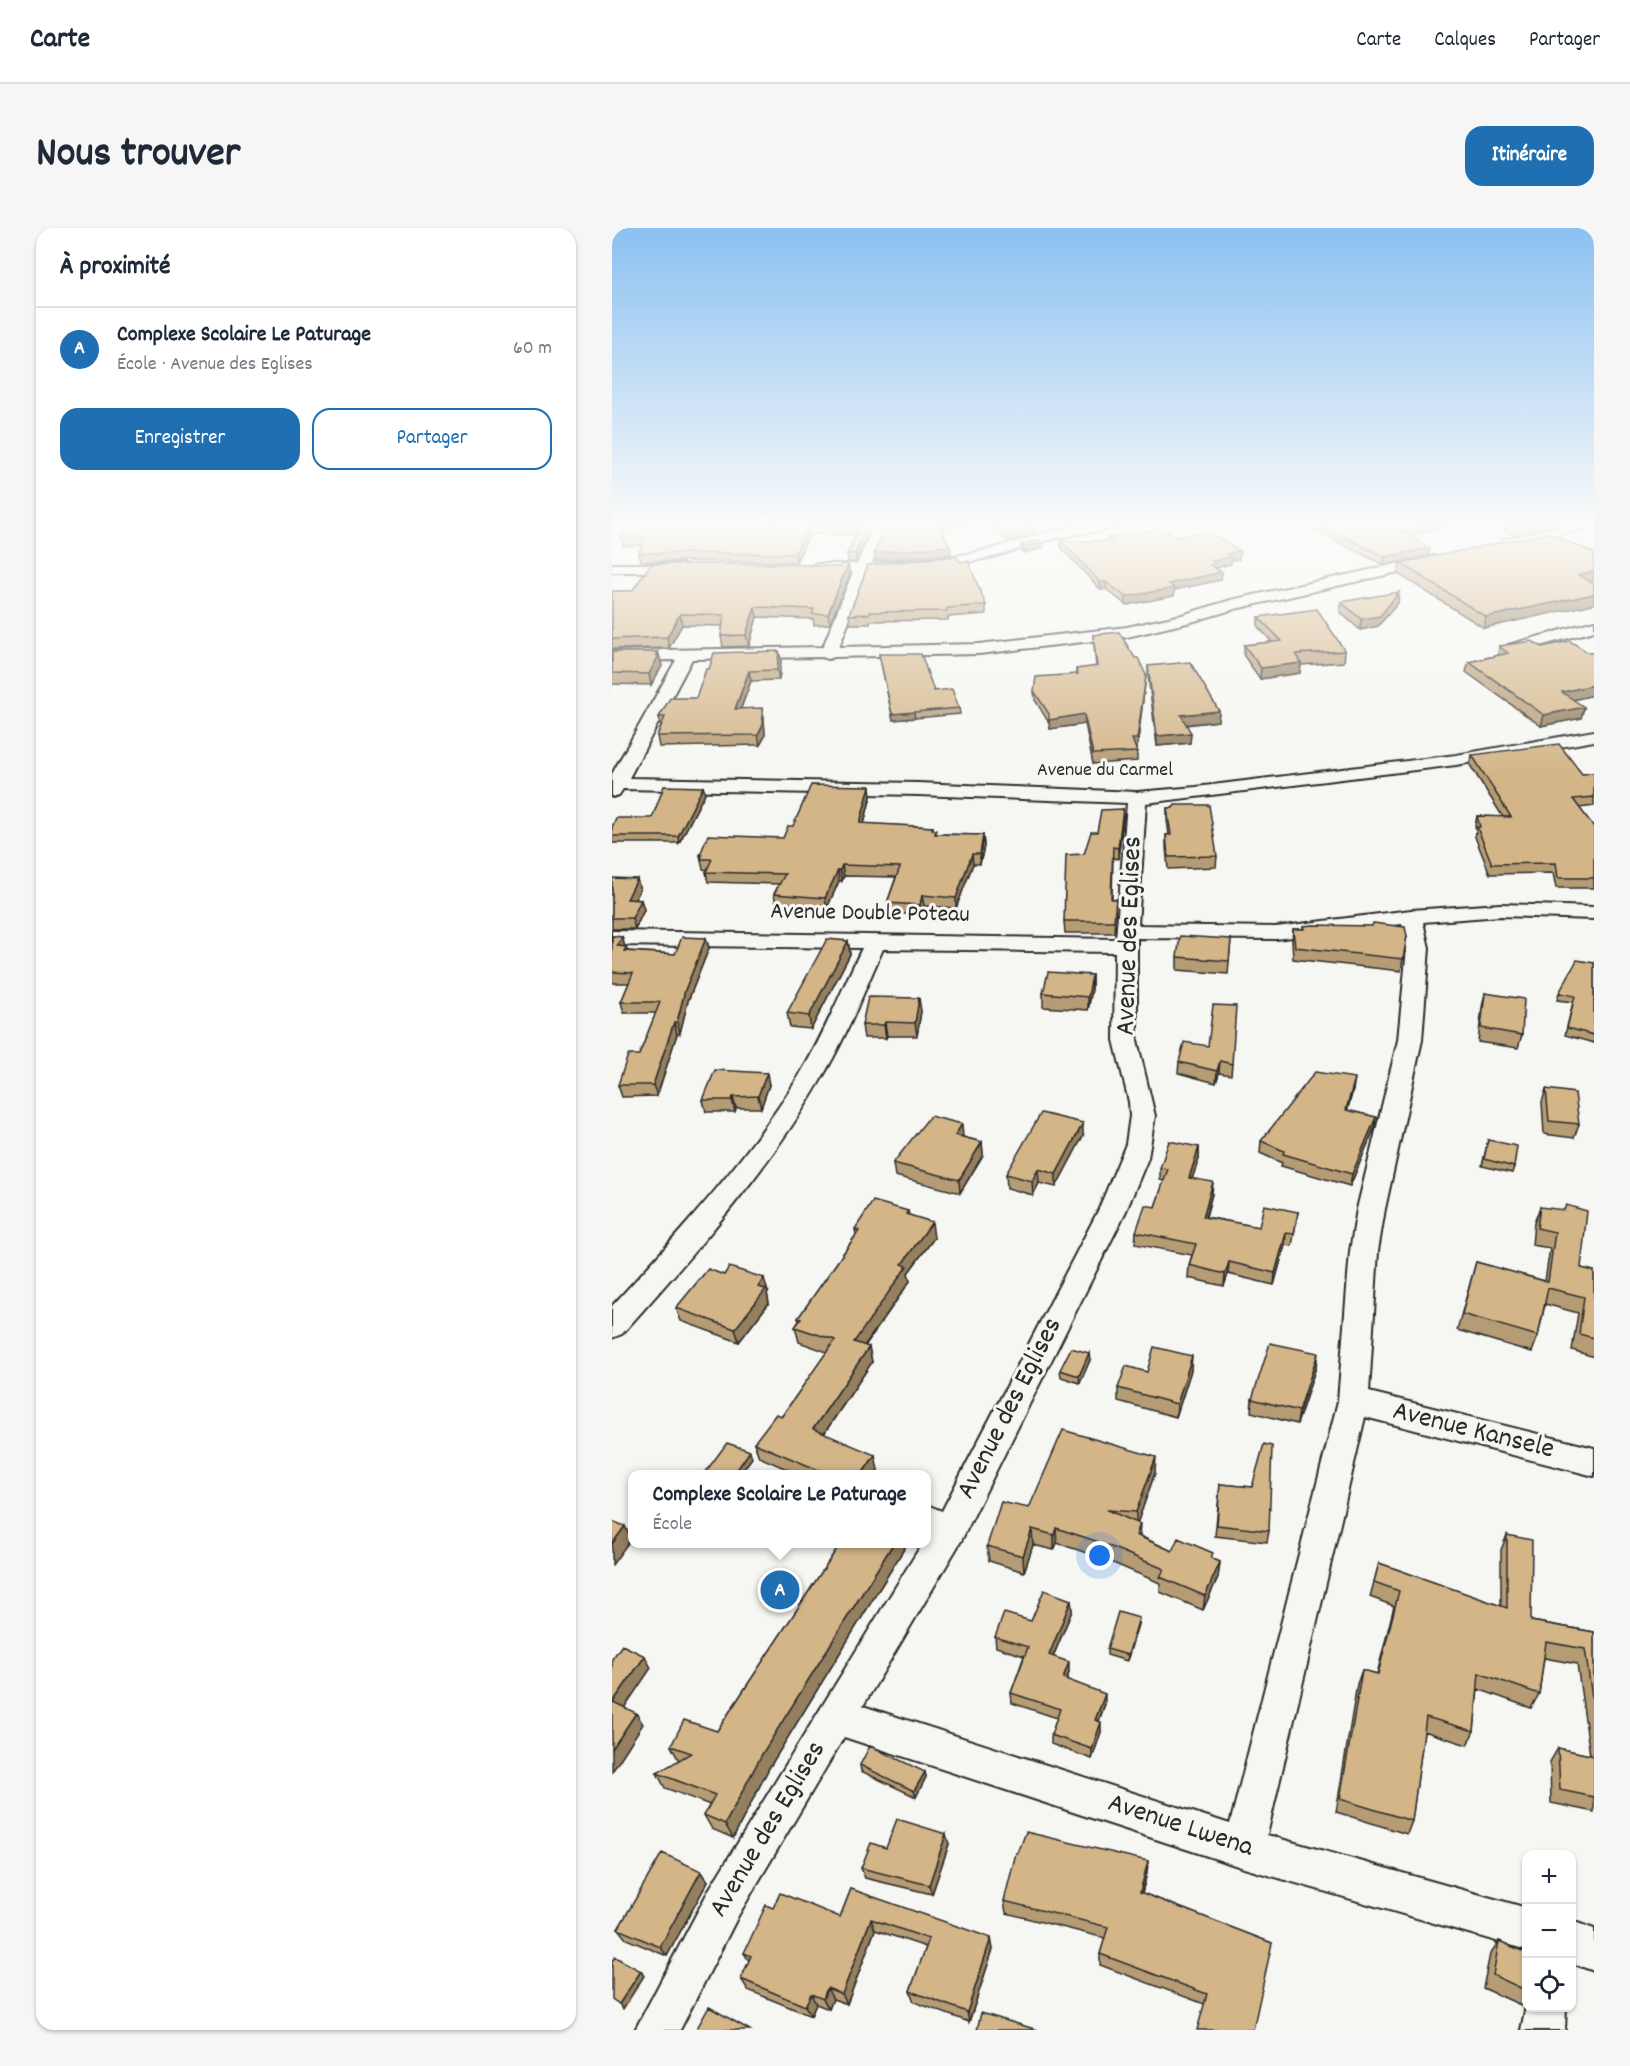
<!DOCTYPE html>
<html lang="fr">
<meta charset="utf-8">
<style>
body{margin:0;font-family:Dekko,sans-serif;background:#f6f6f7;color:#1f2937}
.controls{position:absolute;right:18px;bottom:18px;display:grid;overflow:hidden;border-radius:12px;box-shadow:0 2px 4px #0004}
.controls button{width:54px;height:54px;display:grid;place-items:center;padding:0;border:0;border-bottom:2px solid #e0e1e3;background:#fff;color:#1f2937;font:30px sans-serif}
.you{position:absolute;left:488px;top:1328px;width:21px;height:21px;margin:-15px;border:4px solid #fff;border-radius:50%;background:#1a73e8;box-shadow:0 0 0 9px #1a73e833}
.badge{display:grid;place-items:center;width:39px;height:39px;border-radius:50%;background:#1f6fb2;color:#fff;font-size:20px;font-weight:700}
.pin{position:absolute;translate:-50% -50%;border:3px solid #fff;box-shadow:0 2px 6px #0006}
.popup{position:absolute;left:16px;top:1242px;width:303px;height:78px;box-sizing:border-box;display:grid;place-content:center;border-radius:12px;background:#fff;filter:drop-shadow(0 2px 4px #0005);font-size:20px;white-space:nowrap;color:#747a83}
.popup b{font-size:22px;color:#1f2937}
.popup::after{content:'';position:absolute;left:50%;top:100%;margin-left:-12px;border:12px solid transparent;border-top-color:#fff}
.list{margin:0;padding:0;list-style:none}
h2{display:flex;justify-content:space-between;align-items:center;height:78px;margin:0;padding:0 24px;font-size:26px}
h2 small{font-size:20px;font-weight:400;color:#747a83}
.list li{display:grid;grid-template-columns:39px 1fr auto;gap:18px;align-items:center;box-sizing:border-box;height:84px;padding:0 24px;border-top:2px solid #e0e1e3}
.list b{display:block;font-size:22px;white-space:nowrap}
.list p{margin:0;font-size:20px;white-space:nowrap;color:#747a83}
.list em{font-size:20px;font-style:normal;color:#747a83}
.actions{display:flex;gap:12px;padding:18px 24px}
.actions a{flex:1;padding:14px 0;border:2px solid #1f6fb2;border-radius:18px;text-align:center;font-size:21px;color:#1f6fb2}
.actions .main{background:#1f6fb2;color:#fff}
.icon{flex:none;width:33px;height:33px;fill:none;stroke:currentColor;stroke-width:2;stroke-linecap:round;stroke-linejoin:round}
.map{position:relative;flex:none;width:982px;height:1802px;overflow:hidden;border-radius:18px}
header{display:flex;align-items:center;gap:36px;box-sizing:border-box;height:84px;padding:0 30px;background:#fff;border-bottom:2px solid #e0e1e3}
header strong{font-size:28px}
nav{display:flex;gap:33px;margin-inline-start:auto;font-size:21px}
.intro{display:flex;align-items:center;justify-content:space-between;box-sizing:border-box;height:144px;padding:0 36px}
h1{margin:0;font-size:42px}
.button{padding:15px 27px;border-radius:18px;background:#1f6fb2;color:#fff;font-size:21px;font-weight:700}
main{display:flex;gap:36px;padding:0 36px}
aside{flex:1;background:#fff;border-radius:18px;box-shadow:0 2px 4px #0004}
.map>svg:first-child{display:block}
</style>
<header>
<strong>Carte</strong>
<nav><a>Carte</a><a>Calques</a><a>Partager</a></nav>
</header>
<div class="intro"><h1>Nous trouver</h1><a class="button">Itinéraire</a></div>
<main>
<aside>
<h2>À proximité<small></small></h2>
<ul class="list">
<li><span class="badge">A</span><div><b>Complexe Scolaire Le Paturage</b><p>École · Avenue des Eglises</p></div><em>60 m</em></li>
</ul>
<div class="actions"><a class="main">Enregistrer</a><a>Partager</a></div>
</aside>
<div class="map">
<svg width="982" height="1802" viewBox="0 0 982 1802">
<rect width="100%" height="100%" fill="#f6f6f2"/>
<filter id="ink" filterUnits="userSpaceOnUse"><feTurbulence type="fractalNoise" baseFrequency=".0167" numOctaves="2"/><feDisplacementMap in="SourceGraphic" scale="12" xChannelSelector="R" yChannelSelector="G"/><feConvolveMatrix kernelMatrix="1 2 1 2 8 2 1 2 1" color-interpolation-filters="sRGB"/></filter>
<g filter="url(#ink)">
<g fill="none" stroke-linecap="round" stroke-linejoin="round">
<g stroke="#2b2b2b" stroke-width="4">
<path id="minor" d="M262,296H275L260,335C298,332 337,331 374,322C419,311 463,291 510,296L503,300L444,310L381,329L344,336L256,344L227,419L367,416L515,399L570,387L619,372L822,328L829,332L822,336L623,381L579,394L515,409L367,426L222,429L216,431L210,429L80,431L17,550L306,555L525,564L584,559L844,527L982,503V513L844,537L534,575L526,697L664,699L799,682L888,676L982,679V691L888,688L811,694L817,720L810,812L773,981L766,1023L757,1164L982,1220V1248L753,1189L655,1607L915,1680V1722L632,1640L232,1509L126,1688L68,1802H23L98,1660L310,1316H315V1277L330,1283L486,983L514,916L518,888L517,874L502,812L503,724L271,721C252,763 235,808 211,848C156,943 83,1024 10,1106L0,1110V1078C67,1005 135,932 187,848C212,807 229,763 250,720L0,717V703L504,711L515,575L306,567L11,561L7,567L0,569V546L64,432L0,433V423L211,419L241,344H203L196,340L203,336H245ZM790,696L795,720L786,812L745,981L738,1023L726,1173L618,1596L251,1478L349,1313L514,983L536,930L543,888L525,812V710L664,711Z
M958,296H980L978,299L895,319L888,315L890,312Z
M0,336H70L77,340L70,344H0Z
M982,393V403L902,425L894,420L896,417Z
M960,1693L982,1701V1743L960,1735Z
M915,1773V1780H954L953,1802H909Z"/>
</g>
<use href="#minor" fill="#f6f6f2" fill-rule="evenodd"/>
</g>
<path fill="#b69c75" stroke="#2b2b2b" stroke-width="1.5" d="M14,296H261L244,334H236L235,326L244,307L198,306L184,334L29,333L27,325L30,317L11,318L9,310Z
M274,296H417L422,306L396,314L370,296L332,299L333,306H331L338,318L339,326L263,332Z
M702,296H843L797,308L817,328L772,337L701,302Z
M878,296H950L901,307Z
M496,309H566L628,323L627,331L619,332V336L603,340L610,344L609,352L562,362V368L514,377L494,361L489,362L449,320V313H496Z
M409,317L431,320L412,325L409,323Z
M982,325V353L872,400L786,346L788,335Z
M236,336L238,346L218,396L202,397L201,391L145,389L137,418L111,419L109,408L111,398L70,397L57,420L0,421V363H20L228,339Z
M256,337L374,377V386L336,389V392L259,393L258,396H238L237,387Z
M729,374L786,375L766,398L748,402L728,384Z
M646,389L733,423L732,434L689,437L688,445L648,451L632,428V417L660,414L646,399Z
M481,407L534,447L533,456L525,520H524L525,524V533L481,536L473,496L438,501L437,495L423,472L422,463L464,446V441L484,439Z
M887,418L930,419L977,425H982V467L961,472L972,479L969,490L929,498L854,444L857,434L886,427Z
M167,423L169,433L167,452L139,453L129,480L152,490L153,508L148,517L47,519L45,508L49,497L47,489L84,470L97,441Z
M0,424H46L50,438L39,457L0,456Z
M267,426L347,480L348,486L281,492Z
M536,438L607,483L606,493L574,497L579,505L578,515L545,518L536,448Z
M860,527L970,546L982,545V578L967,580L982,599V660H944L941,645L878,646L863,609L864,602L863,598L865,588L891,589L858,537Z
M91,559L93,565L67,615H0V599L40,590Z
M259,568L252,596L321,599V602L325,606L371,607L372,618L368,636H361L344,680L312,678L309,687L277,685L275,675L284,649L232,648L230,653H227L215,680L164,676L162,666L167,656L96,654L94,644L95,642L91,641L88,627L171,610L181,598Z
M555,580H561L605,628L604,639L556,641L554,619V607H557L555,592Z
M511,581V592L506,631L501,630L500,671H504L502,705H453L452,693L472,626L485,604Z
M0,650L28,661L23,671L29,672L32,682L23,701H0Z
M691,698L795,708L789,743L681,731L680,713L681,701H691Z
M0,708L10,709L13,719L16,723L63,726L94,710L97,720L76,773L68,805L65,806L45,868L10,869L6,857L27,827L44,785H12L9,774L17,755H0Z
M619,711L616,746L565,742V729Z
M236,713L238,726L199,801L178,799L175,785Z
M982,735V815L953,807L961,774L945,772L947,765Z
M480,747V761L476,782L431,779V765Z
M873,765L910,807L906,820L866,814L870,779Z
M309,783L305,808H275L274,810H252L250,797Z
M596,818L620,836L619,847L607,845L604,855L566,845L567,834Z
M157,857L149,880H124L123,884H94L91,872Z
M934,861L967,896L962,910L932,906L930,874Z
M741,862L735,882L764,889L762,901L738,958L669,938L670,935L648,925L649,913Z
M471,908L444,959L427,955L421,967L395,960L394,946Z
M351,909L370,914L371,927L348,965L283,948L281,935Z
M876,912L902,939L900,945L870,938Z
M587,919V931L580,950L600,966L594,989L647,999L686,984L680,1018L673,1017L662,1057L616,1046L612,1058L576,1050L577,1037L580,1027L523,1016L524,1004L543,979L552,953L548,952V940Z
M928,979L969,1040L982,1043V1129L960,1122L966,1085L933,1076L926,1108L920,1124L845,1102L864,1034L933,1053L938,1020L920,1017L922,995Z
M296,983L297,987L322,1010L296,1045L298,1053L253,1118L257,1119L260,1134L212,1206L266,1242L263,1246H186L147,1229L142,1215L170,1188L215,1124L187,1114L183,1099L187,1093L186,1090L244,1007L243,1001Z
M156,1064L155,1065L157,1075L127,1114L69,1093L64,1080Z
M478,1132L468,1155L449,1149L448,1142Z
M704,1139L685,1196L639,1184L640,1171Z
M579,1142L564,1189L506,1173V1160L535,1144Z
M543,1245L525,1295L528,1308L560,1323L600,1331L608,1334L606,1349L591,1382L548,1364V1355L487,1329L445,1315L442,1322L421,1317L412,1344L377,1333L375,1318L417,1280Z
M608,1256L640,1259L657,1303L655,1314L603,1308Z
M895,1307L919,1393L982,1404V1584L939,1575L938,1534L946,1520L978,1527L965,1436L932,1430L927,1466L919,1480L866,1461L862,1503L855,1517L812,1503L800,1593L795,1606L724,1584L745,1456L750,1442L765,1446L782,1378L758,1369L767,1335L889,1378V1322Z
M228,1316H295L157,1540L121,1610L100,1601L92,1587L98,1577L53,1560L45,1545L67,1533L59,1518L105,1503Z
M459,1372L460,1383L441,1429L457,1444L455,1452L493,1476L487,1493L489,1504L480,1531L439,1516V1507L445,1490L400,1475L399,1465L412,1428L384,1419L383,1409L419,1393Z
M526,1396L515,1433L495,1427V1421Z
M248,1537L313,1544L314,1549L304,1569L249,1543Z
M337,1616L320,1666L253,1650L249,1640L274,1620Z
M536,1633L535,1645L530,1665L660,1715L592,1776L488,1737V1726L493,1710L394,1685L392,1673Z
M89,1643L96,1653L55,1728L14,1711L6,1701Z
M239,1661L381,1721L357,1794L302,1774L298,1763L314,1719L263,1702L235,1776L221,1771L217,1781L204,1776L199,1788L136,1762L129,1751L137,1733L132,1725L161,1680L228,1689Z
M887,1713L915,1725V1774L911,1778L871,1760L878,1726Z"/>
<path fill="#947f5f" stroke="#2b2b2b" stroke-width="1.5" d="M257,296H261L244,334L243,326Z
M327,296H370L332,299L333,306L328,307Z
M816,296H843L787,311L789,303Z
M920,296H950L901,307L903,300Z
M197,298L198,306L184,334L183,326Z
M421,299L422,306L396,314L395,306Z
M430,315L431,320L412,325L411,319Z
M338,318L339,326L263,332L262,325Z
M818,320L817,328L772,337L773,329Z
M628,323L627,331L619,332V336L603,340L598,344L600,333L614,326Z
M236,336L238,346L218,396L216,386Z
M982,343V353L964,357L966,347Z
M610,344L609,352L562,362V368L514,377V369L557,356Z
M488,354H494V361L489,362Z
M787,364L786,375L766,398L748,402L749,391Z
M982,366V376L872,400L874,389Z
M143,379L145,389L137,418L134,407Z
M68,386L70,397L57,420L55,409Z
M167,423L169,433L167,452L165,442Z
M46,424L50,438L39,457L37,446Z
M689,435L688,445L648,451L649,440Z
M137,443L139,453L125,491L123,481Z
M534,447L533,456L525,520L520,521V511Z
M982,457V467L947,475L950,464Z
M972,479L969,490L929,498L932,487Z
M150,480L152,490L153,508L148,517L146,507Z
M607,483L606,493L569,497V487Z
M302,484L303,490L281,492L280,486Z
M472,486L473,496L438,501L437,492Z
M579,505L578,515L545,518V508Z
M258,558L259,568L249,606L248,595Z
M91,559L93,565L67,615L66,608Z
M511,581V592L506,631V620Z
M371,607L372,618L368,636V626Z
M360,626L361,636L344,680V670Z
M230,637L232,648L230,653L228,642Z
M226,642L227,653L215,680L213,670Z
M25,651L28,661L18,682L15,671Z
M310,667L312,678L309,687L308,677Z
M29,672L32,682L23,701L20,690Z
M10,709L13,719L5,718Z
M94,710L97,720L76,773L68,805L65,794L73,762Z
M236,713L238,726L199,801L197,788Z
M480,747V761L476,782V769Z
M307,770L309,783L305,808L303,795Z
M62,794L65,806L45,868L41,857Z
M273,794L275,808L274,810L272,797Z
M608,833L607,845L604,855L605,843Z
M155,845L157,857L149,880L146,868Z
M743,850L741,862L732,895L734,882Z
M121,869L124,880L123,884L120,872Z
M764,889L762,901L738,958L740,946Z
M471,895V908L444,959V946Z
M350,896L351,910L343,907Z
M370,914L371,927L348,965L347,952Z
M587,919V931L576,962L577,950Z
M426,941L427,955L421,967L420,953Z
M601,954L600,966L590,1001L591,989Z
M320,994L322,1010L296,1045L298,1053L245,1128L242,1114L290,1036Z
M674,1005L673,1017L662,1057L663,1045Z
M617,1034L616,1046L612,1058L613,1046Z
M152,1050L156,1064L155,1065L157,1075L127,1114L123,1101L146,1059Z
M257,1119L260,1134L205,1216L201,1201Z
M477,1125L478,1132L468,1155L467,1148Z
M706,1125L704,1139L685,1196L687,1183Z
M580,1128L579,1142L564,1189L565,1176Z
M138,1223L140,1230L128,1246H122Z
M263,1227L266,1242L263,1246H250Z
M544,1229L543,1245L524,1299V1284Z
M528,1296L527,1311L524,1307Z
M13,1298L19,1311L0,1337V1316Z
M444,1300L445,1315L442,1322V1307Z
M420,1301L421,1317L412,1344L411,1328Z
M281,1316H295L157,1540L121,1610L113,1596L150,1526Z
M608,1334L606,1349L591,1382L593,1368Z
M459,1372L460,1383L437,1438V1427Z
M527,1390L526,1396L515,1433L516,1427Z
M33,1428L39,1440L8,1486L1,1474Z
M457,1434V1444L452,1460L451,1450Z
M493,1466V1476L483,1502V1492Z
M24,1485L31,1496L0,1544V1521Z
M489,1494V1504L480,1531V1521Z
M313,1544L314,1549L304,1569L302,1563Z
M334,1606L337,1616L320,1666L317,1657Z
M536,1633L535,1645L527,1676L528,1664Z
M89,1643L96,1653L55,1728L48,1719Z
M259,1691L263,1702L235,1776L230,1766Z
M379,1710L381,1721L357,1794L355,1784Z
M29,1743L32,1748L11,1781L7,1776Z
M215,1760L221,1771L217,1781L211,1771Z
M199,1766L204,1776L199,1788L193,1778Z"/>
<path fill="#d4b588" stroke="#2b2b2b" stroke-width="1.5" d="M14,296H257L243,326H235L248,300L197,298L183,326L27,325L33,309L9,310Z
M274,296H330L332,298L327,299L338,318L262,325Z
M380,296H417L421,299L395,306Z
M705,296H816L789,303L818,320L773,329Z
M895,296H920L903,300Z
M551,301L566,309L596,303L628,323L614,326L619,329L600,333L603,336L598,337L610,344L557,356L562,360L514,369L494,354H488L449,313H500L496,309Z
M936,305L982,325V343L966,347L982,356V366L874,389L788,335Z
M428,312L430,315L411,319L409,317Z
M344,328L348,334L356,333L374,377L335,380V383L258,384L257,386L237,387L256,337Z
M39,336H176L228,339L229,336H236L216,386H200L202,381L143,379L134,407L109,408L112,387L68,386L55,409L0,411V363H20Z
M787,364L768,388L749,391L729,374Z
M705,381L733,423L684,426L689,435L649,440L632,417L670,413L646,389Z
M507,404L523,430H526L534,447L525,511H520L525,524L481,526L472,486L437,492V486L422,463L424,449L466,446L464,441L485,438L481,407Z
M920,413L930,419L958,413L977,425H982V457L950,464L972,479L932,487L857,434L896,425L887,418Z
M167,423L165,442L137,443L123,481L150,480L151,497L146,507L45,508L53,489H47L58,470H84L94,441H97L102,425Z
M0,424H46L44,427H47L37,446L0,445Z
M267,426H309L322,463L340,461L347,480L280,486Z
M578,434L607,483L569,487L579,505L545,508L536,438Z
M947,516L970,546L982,545V569L961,571L982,599V650H946L944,635L880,636L865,599H868L865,588L899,589L860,527Z
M199,557L258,558L248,595L321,599L320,601L324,602L323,606L371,607L368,626H360L344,670L310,667L308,677L275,675L288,639L230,637L228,642H226L213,670L162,666L173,646L94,644L100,631H89L90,627H88L96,607L171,610L176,598H181Z
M52,558L91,559L66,608H0V599L4,590H40Z
M563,577H597L605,628L556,629L554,607H559L555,580H561Z
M511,581L506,620L501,619L499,671H504L502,693H452L454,627L472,626L479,604H485L489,582Z
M0,650L25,651L15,671L29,672L20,690H0Z
M761,695L793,699L795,708L791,731L683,719L681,701H692L691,698L701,697L760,698Z
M0,708L10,709L5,718L14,719L12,723L63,726L70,709L94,710L73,762L65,794H62L41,857H6L16,827H27L48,774H9L21,745L0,744Z
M568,708L619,711L617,733L565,729Z
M215,711L236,713L197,788L175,785Z
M965,732L982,735V807L955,800L963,768L947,765Z
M436,744L480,747L476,769L431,765Z
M873,765L912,771L910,807L869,800Z
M256,769L307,770L303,795L273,794L272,797H250Z
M601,777L624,778L620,836L608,833L605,843L567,834L572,814L596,818Z
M103,842L155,845L146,868L121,869L120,872H91Z
M703,844L743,850L734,882L764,889L740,946L671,926L672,923L649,913Z
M934,861L963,865L967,896L937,893Z
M429,885L471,895L444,946L426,941L420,953L394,946Z
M318,888L350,896L343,907L370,914L347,952L281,935Z
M876,912L905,918L902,939L872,931Z
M557,913L587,919L577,950L601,954L591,989L647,999L652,977L686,984L682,1006L674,1005L663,1045L617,1034L613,1046L577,1037L584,1016L524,1004L533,977L543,979L556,941L548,940Z
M261,973L296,983L294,986L320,994L290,1036L295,1038L242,1114L257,1119L201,1201L263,1227L250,1246H216L142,1215L164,1186L170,1188L223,1112L183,1099L189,1091L186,1090L247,1003L243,1001Z
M954,977L975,983L969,1040L982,1043V1110L967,1106L972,1069L936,1060L926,1108L850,1086L864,1034L936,1054L943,1004L925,1000L928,979L952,982Z
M117,1039L152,1050L146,1059L154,1061L123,1101L64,1080L96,1041L112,1047Z
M658,1115L706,1125L687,1183L640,1171Z
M542,1119L580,1128L565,1176L506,1160L514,1138L535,1144Z
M459,1120L477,1125L467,1148L448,1142Z
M451,1202L544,1229L524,1284L495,1282L528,1296L524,1307L560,1323L566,1310L601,1325L599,1330L608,1334L593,1368L548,1349L552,1341L487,1314L444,1300L442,1307L420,1301L411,1328L375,1318L389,1274L417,1280Z
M115,1215L138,1223L122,1246H92Z
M652,1216L660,1218L657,1303L605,1297L608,1256L640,1259Z
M0,1293L13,1298L0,1316Z
M895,1307L920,1312L919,1393L982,1404V1483L973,1421L934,1414L927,1466L867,1445L862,1503L814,1489L800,1593L728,1571L750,1442L766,1446L787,1363L762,1354L767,1335L895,1380Z
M228,1316H281L150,1526L113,1596L92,1587L103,1567L45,1545L79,1525L59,1518L72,1492L105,1503Z
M432,1362L459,1372L437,1427L457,1434L451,1450L493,1466L483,1492L489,1494L480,1521L439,1507L448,1481L399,1465L416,1419L383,1409L392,1385L419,1393Z
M506,1384L527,1390L516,1427L495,1421Z
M10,1417L33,1428L1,1474L24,1485L0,1521V1431Z
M258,1518L313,1544L302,1563L248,1537Z
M946,1520L982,1528V1569L948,1562Z
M285,1591L334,1606L317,1657L249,1640L259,1615L274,1620Z
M414,1604L536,1633L528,1664L660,1715L641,1802H585L595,1766L488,1726L496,1699L392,1673L404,1625H406Z
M50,1625L89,1643L48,1719L6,1701Z
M239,1661L379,1710L355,1784L298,1763L317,1711L259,1691L230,1766L215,1760L211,1771L199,1766L193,1778L129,1751L139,1728L132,1725L154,1677L161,1680L168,1665L228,1689Z
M887,1713L915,1725V1763L881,1747Z
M3,1729L29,1743L7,1776L0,1771V1733Z
M97,1779L138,1802H84Z
M369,1785L426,1802H365Z"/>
</g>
<linearGradient id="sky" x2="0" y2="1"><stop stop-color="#8bc0f1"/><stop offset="0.54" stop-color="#fbfbf9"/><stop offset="1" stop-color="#fbfbf9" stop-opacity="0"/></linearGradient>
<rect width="982" height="548" fill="url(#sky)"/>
<g text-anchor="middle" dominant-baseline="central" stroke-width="6" stroke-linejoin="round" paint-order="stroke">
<g font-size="20" fill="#2b2b2b" stroke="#f6f6f2">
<text x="493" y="543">Avenue du Carmel</text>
</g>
<g font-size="24" fill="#2b2b2b" stroke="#f6f6f2">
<text transform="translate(258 686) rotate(1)">Avenue Double Poteau</text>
</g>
<g font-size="28" fill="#2b2b2b" stroke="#f6f6f2">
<text transform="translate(519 708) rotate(-88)">Avenue des Eglises</text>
<text transform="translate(399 1181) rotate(-63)">Avenue des Eglises</text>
<text transform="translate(861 1204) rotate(14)">Avenue Kansele</text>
<text transform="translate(568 1599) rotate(18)">Avenue Lwena</text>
<text transform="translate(157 1602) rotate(-59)">Avenue des Eglises</text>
</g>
</g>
</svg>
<div class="controls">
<button>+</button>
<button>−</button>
<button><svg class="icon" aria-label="locate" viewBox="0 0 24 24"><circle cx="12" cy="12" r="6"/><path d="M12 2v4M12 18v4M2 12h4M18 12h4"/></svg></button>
</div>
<div class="you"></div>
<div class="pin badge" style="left:168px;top:1362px">A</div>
<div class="popup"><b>Complexe Scolaire Le Paturage</b>École</div>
</div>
</main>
